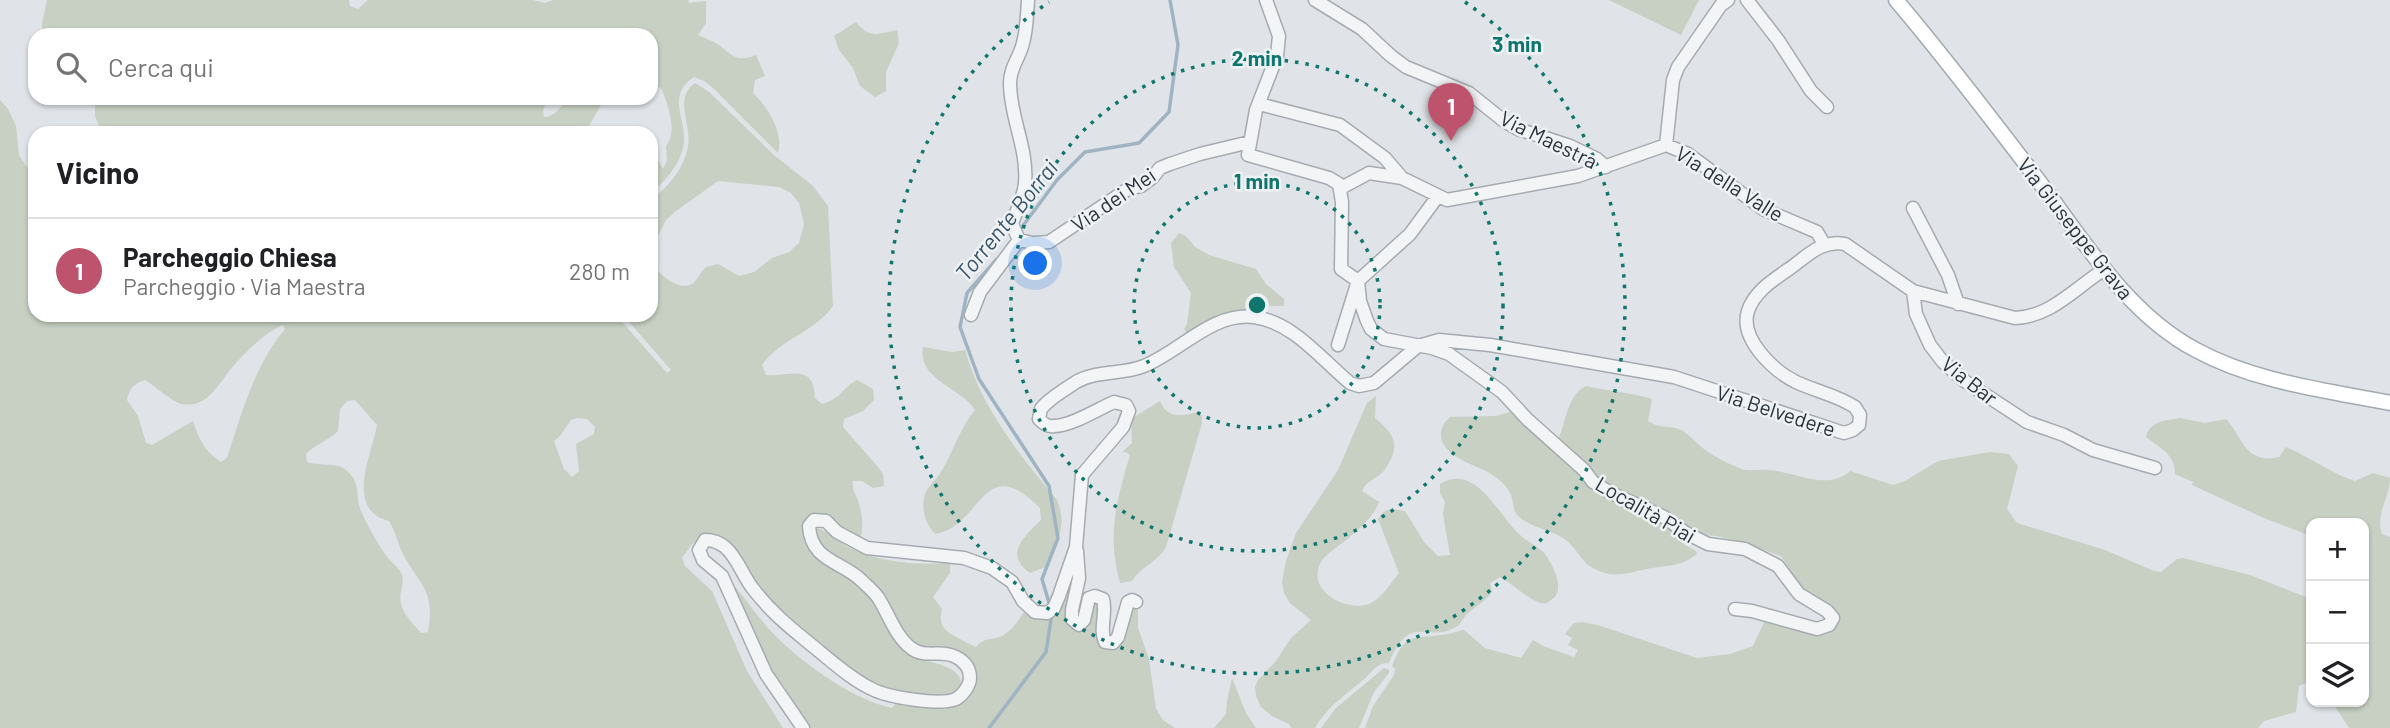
<!DOCTYPE html>
<html lang="it">
<meta charset="utf-8">
<style>
body{margin:0;font-family:Barlow,sans-serif;background:#f2f2f2;color:#202124}
.controls{position:absolute;right:21px;bottom:21px;display:grid;overflow:hidden;border-radius:14px;box-shadow:0 2px 5px #0004}
.controls button{width:63px;height:63px;display:grid;place-items:center;padding:0;border:0;border-bottom:2px solid #e0e0e0;background:#fff;color:#202124;font:35px sans-serif}
.you{position:absolute;left:1036px;top:264px;width:24px;height:24px;margin:-18px;border:5px solid #fff;border-radius:50%;background:#1a73e8;box-shadow:0 0 0 10px #1a73e833}
.badge{display:grid;place-items:center;width:46px;height:46px;border-radius:50%;background:#be536e;color:#fff;font-size:23px;font-weight:700}
.pin{position:absolute;translate:-50% -58px;filter:drop-shadow(0 2px 4px #0008)}
.pin::after{content:'';position:absolute;top:37px;width:24px;height:21px;background:inherit;clip-path:polygon(0 0,100% 0,50% 100%)}
.list{margin:0;padding:0;list-style:none}
h2{display:flex;justify-content:space-between;align-items:center;height:91px;margin:0;padding:0 28px;font-size:30px}
h2 small{font-size:23px;font-weight:400;color:#757577}
.list li{display:grid;grid-template-columns:46px 1fr auto;gap:21px;align-items:center;box-sizing:border-box;height:105px;padding:0 28px;border-top:2px solid #e0e0e0}
.list b{display:block;font-size:26px;white-space:nowrap}
.list p{margin:0;font-size:23px;white-space:nowrap;color:#757577}
.list em{font-size:23px;font-style:normal;color:#757577}
.icon{flex:none;width:38px;height:38px;fill:none;stroke:currentColor;stroke-width:2;stroke-linecap:round;stroke-linejoin:round}
.map{position:relative;flex:none;width:2390px;height:728px;overflow:hidden}
.search{position:absolute;background:#fff;box-shadow:0 2px 5px #0004;left:28px;top:28px;width:630px;height:77px;display:flex;align-items:center;gap:18px;box-sizing:border-box;padding:0 24px;border-radius:21px;color:#757577;font-size:26px}
.panel{position:absolute;background:#fff;box-shadow:0 2px 5px #0004;left:28px;top:126px;width:630px;height:196px;border-radius:21px}
.map>svg:first-child{display:block}
</style>
<div class="map">
<svg width="2390" height="728" viewBox="0 0 2390 728">
<rect width="100%" height="100%" fill="#e0e3e7"/>
<path fill="#c7d0c2" fill-rule="evenodd" d="M47,0H349L350,6L358,9L368,0H533L545,3L553,0H688L689,3L706,1V23L698,35C705,38 713,41 719,45C734,57 737,62 756,55L765,76L755,80L753,93C768,107 784,133 778,153L713,88L704,81L694,77C666,96 686,117 684,143C681,163 666,181 651,193V133L657,143L654,153L663,169L667,160L666,146C678,132 668,104 661,88L651,85V35H43L42,24Z
M1609,0H1699L1681,35Z
M856,22C870,39 877,34 897,30L899,43L886,72V91L875,97L860,86L853,68L839,50L834,36Z
M695,83L709,92L775,156L812,185L828,206L833,306C815,332 780,339 762,365L766,375C789,377 814,362 815,398L822,404C842,398 841,389 857,380L873,389L874,400L863,411L844,419L843,427L878,467L883,474L884,486L873,488L862,481H853C852,489 854,491 857,498C863,514 864,528 859,544L827,523L805,530L804,537L809,544C826,558 848,572 864,588C881,606 886,635 905,651C923,666 964,660 962,690L947,697L887,692L831,663L717,547L699,541L692,544L682,558L685,566L712,591L747,671L783,728H0V100L8,109L16,126L19,155L35,180V315H616L667,373L671,370L623,315H651V262C657,273 679,292 692,284C697,281 701,271 706,267L718,264L739,276L754,272L772,258L789,252L799,243L804,224L799,203L791,193L779,187L718,181L676,211L666,220L651,250V200C669,186 684,169 688,146C692,125 673,98 695,83ZM283,325L285,329C254,366 242,413 227,458L221,462C206,453 198,438 193,421L152,445L146,443L138,416L127,400C129,389 134,383 145,380C155,386 172,402 182,404C210,409 220,379 236,363C249,349 266,332 283,325ZM355,400L377,425C372,454 344,510 389,521C396,532 398,545 404,556C422,588 435,591 428,632L421,633C410,620 397,609 401,591C402,585 404,581 402,575C399,567 389,561 385,554C376,541 367,525 361,511C354,493 363,482 343,468C338,463 317,466 307,462L306,454C316,444 328,441 338,431L340,409L347,401ZM578,418L587,419L595,427L594,434L576,444L579,471L572,477L564,469L554,441L560,436L571,420Z
M95,98H548L543,111L544,117C555,117 561,107 567,98H605L585,133H102L95,116Z
M1179,233L1186,236L1195,247L1209,255L1256,269L1266,284L1284,299V306H1267L1260,314C1228,309 1215,316 1188,334L1184,329L1187,324L1191,293L1174,267L1171,243Z
M923,347L952,352L965,350C981,407 1019,455 1057,500C1069,529 1055,542 1045,567L1030,573C1003,554 1025,536 1041,520L1040,508C982,450 983,526 935,534C925,523 921,510 925,494C928,486 936,480 941,472C952,454 961,426 975,410C961,387 917,380 923,347Z
M1586,386C1608,391 1630,392 1652,399L1648,421C1662,430 1671,424 1683,431C1692,437 1699,446 1708,452C1718,458 1730,465 1742,469C1750,472 1759,469 1768,470C1795,471 1827,492 1850,471L1893,485L1905,481L1938,461L1990,452L2009,454L2018,466L2007,509L2017,523L2105,550L2154,571L2161,572L2177,559L2183,558L2250,575L2311,599V681L2299,686L2296,712L2264,721L2258,728H1365L1373,706L1394,675L1395,669L1392,666C1405,633 1411,639 1441,635C1449,635 1456,631 1464,630L1485,648L1521,658L1533,640L1543,646L1574,657L1578,650L1568,645L1572,638L1565,634L1574,623L1583,622L1601,626L1697,658L1730,654L1753,646L1765,620L1831,627L1839,620L1838,613L1802,588L1781,556L1742,542L1717,536L1702,535L1604,486L1558,440C1566,423 1567,395 1586,386Z
M1376,396L1375,418C1389,430 1400,440 1391,459C1388,464 1386,469 1382,473C1374,480 1366,481 1362,491L1379,502C1374,515 1363,526 1352,535C1341,546 1321,554 1318,570C1313,595 1348,611 1369,604C1381,599 1391,583 1399,573L1378,519C1385,507 1392,509 1405,511L1424,542L1438,556L1450,555L1443,514L1445,502L1440,493V484C1475,462 1498,514 1518,533C1526,542 1541,547 1547,557C1554,568 1566,591 1551,600C1547,603 1546,604 1541,603C1531,601 1511,583 1500,577L1490,583L1492,592C1485,602 1476,606 1467,614C1463,618 1461,624 1456,627C1427,644 1410,611 1389,663C1376,662 1371,674 1362,681C1344,696 1327,707 1315,728H1291L1289,724L1272,716L1261,707L1256,696L1255,687L1258,680L1276,661L1291,638L1311,620L1290,603L1284,593L1282,582L1286,561L1296,533L1338,470L1367,403Z
M1160,401C1167,418 1181,417 1197,412L1202,416V423L1166,547C1158,562 1140,567 1132,581L1120,583C1107,536 1116,502 1130,455L1125,452H1122L1132,443L1131,419Z
M1513,411L1584,473L1676,529L1685,545L1696,551L1697,554C1681,567 1666,565 1647,569C1628,573 1613,579 1595,569C1579,562 1577,545 1561,537C1547,529 1530,527 1518,516C1512,510 1514,499 1509,491C1506,486 1499,479 1494,476C1480,466 1448,459 1442,441C1439,431 1443,423 1450,417L1496,416Z
M2180,418L2205,423L2226,419C2243,437 2245,465 2279,457L2286,447C2310,457 2330,473 2355,481L2373,473L2390,478C2390,498 2375,513 2382,534L2390,537V728H2349L2332,702H2364V523H2311V536L2264,518L2192,485L2193,482L2175,474C2175,454 2160,448 2146,437C2150,420 2166,421 2180,418Z
M817,528C829,531 839,543 850,548C882,563 916,565 950,563V573L933,597L942,609C938,628 945,631 960,639C966,642 970,645 976,647C987,636 990,641 1002,636C1014,630 1021,616 1029,604L1035,611L1061,608L1067,597L1071,580L1075,584L1073,624L1092,602L1097,600L1111,646L1133,603L1138,609V628L1149,659L1156,709L1163,720L1175,728H801L728,591V578C742,594 754,612 769,629C796,659 852,700 892,708L897,702L958,704L967,698L970,682L957,662L912,647L852,566L819,543L814,530Z
M1384,668L1389,670V673L1374,692L1359,728H1321L1336,708Z
M1232,678L1246,713L1256,728H1214L1226,714L1227,701Z"/>
<g fill="none" stroke-linecap="round" stroke-linejoin="round">
<path stroke="#9fb4c3" stroke-width="3.5" d="M1019,231L1057,180L1085,152L1139,143L1169,112L1178,45L1170,0
M997,259L967,293L960,327L979,379L1049,486L1058,538L1042,579L1050,606
M989,728L1046,652L1052,613"/>
<g stroke="#a6abb0" stroke-width="15">
<path id="minor" d="M1028,0C1027,14 1027,29 1023,43C1020,57 1010,67 1010,83C1010,118 1028,148 1025,183C1024,197 1016,211 1012,224L1019,240L1033,243L1049,242L1128,189L1141,186L1153,177L1160,168L1170,164L1200,154L1250,142
M1266,0L1279,36L1277,56L1256,110L1248,155L1329,178L1339,184L1342,202L1341,269L1358,281
M1315,0L1362,29L1391,56L1406,67L1469,93L1504,121L1518,129L1570,146L1597,159L1606,167
M1747,0L1778,40L1811,91L1827,107
M1259,104L1340,125L1385,158L1402,178L1447,200L1578,176L1666,145L1688,154L1763,209L1817,232L1824,244
M1666,145L1673,80L1678,67L1721,5L1728,0
M1341,188L1369,173L1402,178
M1913,208L1948,275L1958,304
M1358,281L1360,301L1367,321L1371,329L1384,339L1432,348L1449,354L1502,392L1527,419L1584,470L1593,482L1609,492L1664,517L1686,533L1708,544L1745,549L1778,566L1799,594L1827,611L1833,618L1829,625L1817,629L1752,611L1735,609
M1913,291L1916,314L1930,345L1943,362L1966,382L2027,422L2064,435L2093,450L2155,468
M971,315L980,292L1019,240
M1338,345L1358,281L1410,234L1438,196
M1077,551L1079,578L1072,610V619L1079,625L1084,620L1089,598L1095,596L1103,599C1107,613 1099,629 1105,642L1113,643L1118,637L1128,602L1132,600L1136,602
M803,728L766,674L722,576L703,560L699,550L705,540C712,540 719,542 725,547C738,558 743,577 754,590C775,617 795,631 820,652C836,665 853,680 872,689C887,697 940,706 956,699C963,695 970,685 970,678C970,668 964,661 956,657C942,649 925,659 911,648C896,637 889,615 879,599C875,592 867,586 861,580C841,561 811,561 809,526L814,520L826,521L837,532L867,548L964,558L992,568L1012,582L1023,601L1035,612L1047,613L1054,608L1059,596L1076,547L1082,475L1123,427L1129,411L1126,405L1114,402C1098,409 1071,426 1054,426C1047,427 1043,423 1039,419C1040,415 1040,412 1041,409C1048,399 1066,389 1076,382C1096,370 1122,375 1144,366C1181,351 1212,312 1254,317C1293,322 1321,359 1350,383L1359,386L1374,383L1418,346L1439,340L1490,345L1674,377L1844,433L1853,430L1859,425L1860,415L1855,407C1837,395 1815,391 1796,382C1774,371 1739,339 1748,311C1754,292 1773,280 1789,269C1806,257 1822,239 1845,244L1913,291L2015,318C2051,317 2076,287 2105,269"/>
</g>
<g stroke="#a1a9b1" stroke-width="17">
<path id="major" d="M1896,0C1946,59 1994,122 2041,184C2085,243 2128,314 2196,350C2255,382 2324,390 2390,403"/>
</g>
<use href="#minor" stroke="#f2f4f6" stroke-width="12"/>
<use href="#major" stroke="#fff" stroke-width="14"/>
</g>
<g fill="none" stroke="#0f766e" stroke-width="3.5" stroke-dasharray="3.5 7">
<circle cx="1257" cy="305" r="123"/>
<circle cx="1257" cy="305" r="246"/>
<path d="M1465 2A368 368 0 1 1 1049 2"/>
</g>
<g text-anchor="middle" dominant-baseline="central" stroke-width="5" stroke-linejoin="round" paint-order="stroke">
<g font-size="21" fill="#2a333c" stroke="#eff2f5">
<text transform="translate(1549 139) rotate(26)">Via Maestra</text>
<text transform="translate(1730 183) rotate(32)">Via della Valle</text>
<text transform="translate(1113 199) rotate(-34)">Via dei Mei</text>
<text transform="translate(2076 228) rotate(52)">Via Giuseppe Grava</text>
<text transform="translate(1970 380) rotate(38)">Via Bar</text>
<text transform="translate(1776 410) rotate(18)">Via Belvedere</text>
<text transform="translate(1646 509) rotate(30)">Località Piai</text>
</g>
<g font-size="23" font-style="italic" fill="#39556b" stroke="#eff2f5">
<text transform="translate(1006 220) rotate(-51)">Torrente Borrai</text>
</g>
</g>
<circle cx="1257" cy="305" r="10" fill="#0f766e" stroke="#eff2f5" stroke-width="3.5"/>
<g font-size="21" text-anchor="middle" font-weight="bold" fill="#0f766e" stroke="#eff2f5" stroke-width="5" stroke-linejoin="round" paint-order="stroke">
<text x="1517" y="52">3 min</text>
<text x="1257" y="66">2 min</text>
<text x="1257" y="189">1 min</text>
</g>
</svg>
<div class="controls">
<button>+</button>
<button>−</button>
<button><svg class="icon" aria-label="layers" viewBox="0 0 24 24"><path d="M12 4l9 5-9 5-9-5zM3 14l9 5 9-5"/></svg></button>
</div>
<div class="you"></div>
<div class="pin badge" style="left:1451px;top:141px">1</div>
<div class="search"><svg class="icon" aria-label="search" viewBox="0 0 24 24"><circle cx="10" cy="10" r="6"/><path d="M15 15l6 6"/></svg>Cerca qui</div>
<section class="panel">
<h2>Vicino<small></small></h2>
<ul class="list">
<li><span class="badge">1</span><div><b>Parcheggio Chiesa</b><p>Parcheggio · Via Maestra</p></div><em>280 m</em></li>
</ul>
</section>
</div>
